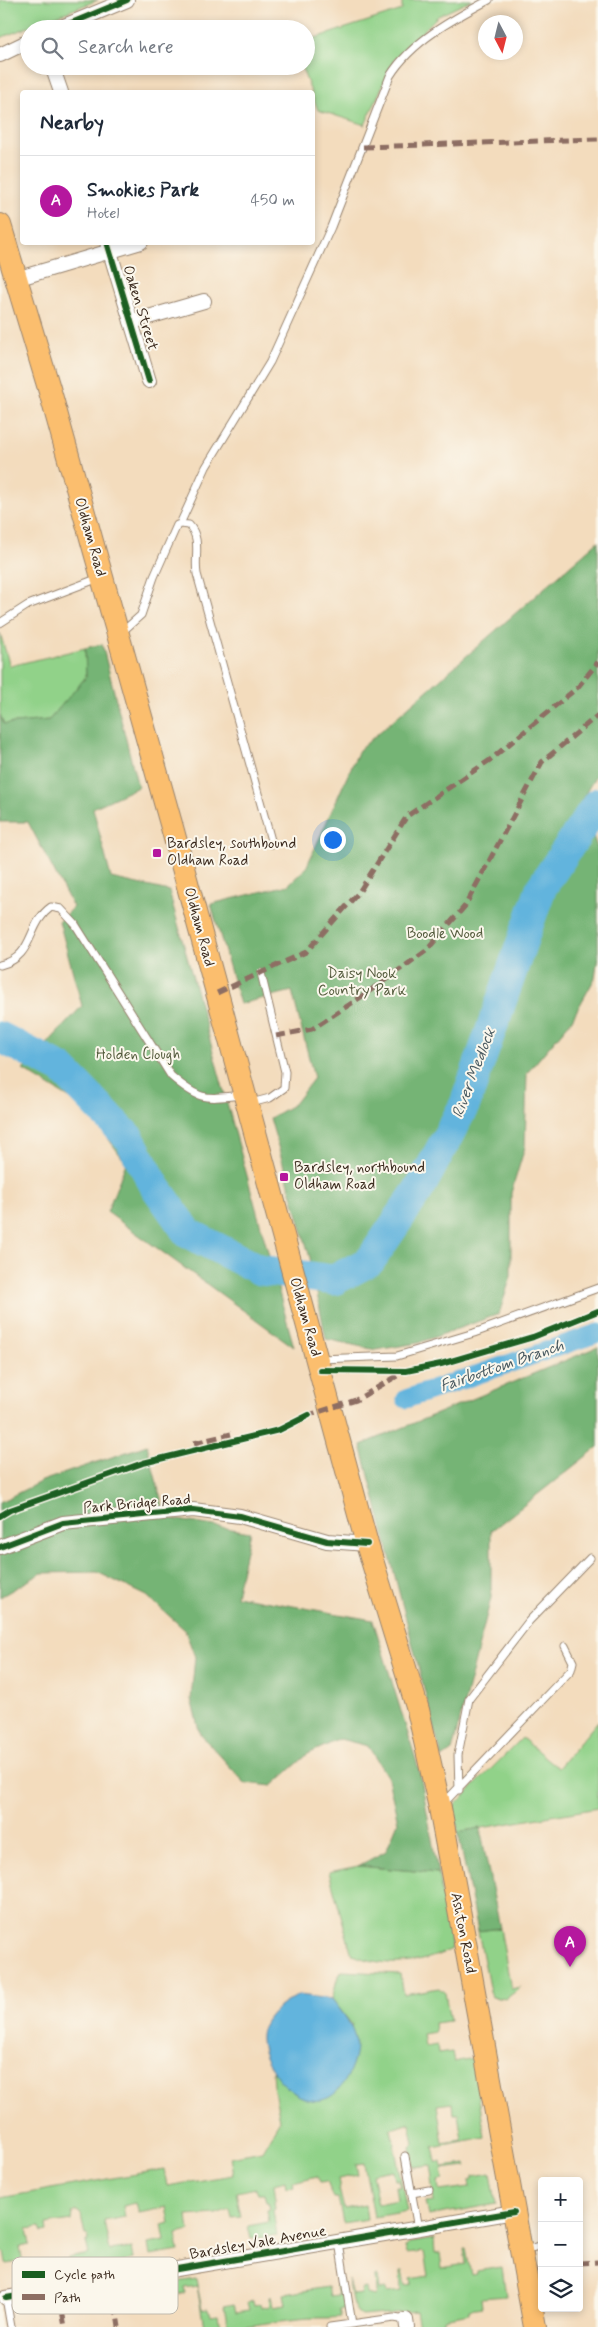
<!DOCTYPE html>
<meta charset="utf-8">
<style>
body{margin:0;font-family:Mynerve,sans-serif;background:#f2f2f3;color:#1f2937}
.controls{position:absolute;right:15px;bottom:15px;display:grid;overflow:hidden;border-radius:5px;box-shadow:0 2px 8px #0003}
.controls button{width:45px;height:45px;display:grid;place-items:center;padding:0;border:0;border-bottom:1px solid #e0e1e3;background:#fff;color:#1f2937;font:25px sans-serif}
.compass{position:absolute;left:478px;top:15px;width:45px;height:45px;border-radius:50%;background:#fff;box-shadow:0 2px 8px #0003;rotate:173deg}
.you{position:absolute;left:332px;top:839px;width:18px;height:18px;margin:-12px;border:4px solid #fff;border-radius:50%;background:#1a73e8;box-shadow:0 0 0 8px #1a73e833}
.badge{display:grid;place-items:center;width:32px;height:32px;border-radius:50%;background:#b5179e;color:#fff;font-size:16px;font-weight:700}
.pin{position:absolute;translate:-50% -41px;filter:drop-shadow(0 1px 2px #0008)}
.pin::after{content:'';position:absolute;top:26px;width:18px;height:15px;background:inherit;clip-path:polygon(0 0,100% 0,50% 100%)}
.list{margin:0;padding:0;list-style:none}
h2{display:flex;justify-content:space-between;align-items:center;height:65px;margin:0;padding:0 20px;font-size:21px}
h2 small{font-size:16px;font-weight:400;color:#747a83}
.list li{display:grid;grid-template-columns:32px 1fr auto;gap:15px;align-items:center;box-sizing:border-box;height:90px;padding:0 20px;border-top:1px solid #e0e1e3}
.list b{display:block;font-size:19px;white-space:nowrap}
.list p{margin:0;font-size:16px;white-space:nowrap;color:#747a83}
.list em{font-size:16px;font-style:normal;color:#747a83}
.icon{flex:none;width:28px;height:28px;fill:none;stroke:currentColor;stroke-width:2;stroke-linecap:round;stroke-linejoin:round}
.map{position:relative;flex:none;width:598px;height:2327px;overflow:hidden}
.search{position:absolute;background:#fff;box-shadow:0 2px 8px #0003;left:20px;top:20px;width:295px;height:55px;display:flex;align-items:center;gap:12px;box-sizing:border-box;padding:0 18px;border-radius:28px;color:#747a83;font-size:19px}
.panel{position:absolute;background:#fff;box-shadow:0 2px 8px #0003;left:20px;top:90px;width:295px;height:155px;border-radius:5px}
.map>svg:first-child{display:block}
</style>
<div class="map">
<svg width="598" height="2327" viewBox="0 0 598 2327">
<rect width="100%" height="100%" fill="#fbf7ec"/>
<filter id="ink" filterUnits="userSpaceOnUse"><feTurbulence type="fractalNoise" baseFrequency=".02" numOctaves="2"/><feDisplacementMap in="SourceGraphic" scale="10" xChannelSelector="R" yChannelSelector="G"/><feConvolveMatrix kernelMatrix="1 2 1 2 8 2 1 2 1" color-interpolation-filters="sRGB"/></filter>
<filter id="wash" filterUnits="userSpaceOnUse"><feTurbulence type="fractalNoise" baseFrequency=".0096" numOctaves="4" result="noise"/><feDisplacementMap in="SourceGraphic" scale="20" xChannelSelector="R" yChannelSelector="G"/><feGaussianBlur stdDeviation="1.12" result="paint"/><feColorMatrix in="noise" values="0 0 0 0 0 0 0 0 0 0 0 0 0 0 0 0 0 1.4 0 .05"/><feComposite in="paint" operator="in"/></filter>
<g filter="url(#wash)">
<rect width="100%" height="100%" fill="#f3dcbd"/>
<path fill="#91d289" stroke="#667e54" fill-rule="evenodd" d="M0,0H98L0,38Z
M402,0H472L438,16L394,60L365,125L318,110L301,66H306V41L402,10Z
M0,633L10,666L85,648L86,677L49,720L4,724L0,715Z
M598,1721V1808L458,1832L454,1806L522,1738L558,1768Z
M358,1866L438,1873L452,1949C418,1965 388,1968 352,1955L329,1872Z
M500,1928L511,1989L521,1987L506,1999L492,1997L490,1992L478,1931Z
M342,1971L400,1974L404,1994L439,1988L445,1993L450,2021L434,2023L435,2032L423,2034L425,2047L437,2045L438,2054L452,2052L454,2062L473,2058L485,2137L433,2147L436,2162H441L442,2167L466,2164L467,2166L442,2169L444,2180L438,2181L439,2191L470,2187L469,2180L473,2179V2176L491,2173L496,2204L428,2216L425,2202L434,2201L431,2179L433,2178L431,2165L413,2167L410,2147L414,2143L410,2123L391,2129L407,2211L374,2217L364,2163L356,2164L358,2175L338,2179L340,2189H339L344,2209L365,2205L367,2219L343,2223L338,2198H334L327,2181L320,2182L317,2176L293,2182L294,2187L286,2188L285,2181L274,2184L276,2200L274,2201L275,2209L273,2210L277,2235L251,2239L248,2226L269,2222L267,2210L270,2209L268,2202H266L264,2193H258L256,2188L236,2192L241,2217L232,2218L230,2209L216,2214L187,2216L189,2231L176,2234L179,2251L150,2256L148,2244L165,2241L162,2225L170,2223L167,2207L139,2213L136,2203L123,2206L125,2217L104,2221L110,2251L132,2248L134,2259L71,2271L68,2258L89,2254L86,2242L89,2241L88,2235H85L81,2215L77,2212L72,2213L71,2221L46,2225L47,2231L42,2232L40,2227L27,2229L30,2245L20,2247L23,2265L20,2266L19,2262L7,2264L5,2252L0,2253V2198L164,2169L167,2186L233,2175L230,2157L262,2151L280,2120L273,2086L272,2071L295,2094L352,2025L332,1999L337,1979ZM452,2103L453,2114H458L462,2140L443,2143L437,2105ZM393,2170L395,2180H399L400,2187H396L398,2200L378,2204L372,2174Z
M434,2239L435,2254L440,2253L442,2268L466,2264L464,2249H466L471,2275L476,2274V2271L502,2267L506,2296L481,2298L482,2307L469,2309V2313L444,2318V2322L428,2324V2327H419L416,2311L362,2316C350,2309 351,2292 349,2280L353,2295L362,2294L361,2289L366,2288L367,2294L374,2296L376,2293L375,2276H377L379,2290L386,2289L387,2293L401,2291L400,2271H402L405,2286L412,2284L411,2279L428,2276L424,2252L407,2254L405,2247L409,2243Z
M196,2279L202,2309L209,2308L211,2316L218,2315L220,2327H204L197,2286L184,2288L185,2293L159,2297L157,2285Z
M342,2284L346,2308L339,2310L341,2317C326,2319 312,2317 298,2319C274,2321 251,2327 228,2327L224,2306L234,2304L236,2312L249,2310L247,2302L253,2300L254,2305L260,2304L261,2308L270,2306L269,2297L271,2296L273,2306L286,2304L284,2294L328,2287L330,2296L338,2295L336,2285Z"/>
<path fill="#74b475" stroke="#586f4a" d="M598,541V772L581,801L598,850V955L595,978L571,1021L527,1073L525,1147L511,1193V1276L499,1314L418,1343L376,1350L326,1339L310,1258L270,1118L294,1104L314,1078L292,991L240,1004L211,904L288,885L306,868L359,750Z
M102,644L138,787L93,808L111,878L169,891L294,1347L107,1212L126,1163L87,1109L23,1070L82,1006L59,921L73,907L28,822H0V715L4,724L49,720L86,677L85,648Z
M598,1347V1447L491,1531V1598L452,1751L442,1758L361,1445Z
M147,1445L166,1518L250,1532L236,1596L373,1620L420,1773L438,1873L358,1866L386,1851L398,1822L388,1778L368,1746L340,1739L308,1754L272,1786L245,1783L200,1734L191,1699L195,1657L185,1630L147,1596L97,1572L42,1573L0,1597V1502L42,1481Z
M480,1828L500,1928L478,1931L458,1832Z"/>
<path fill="#62b4dd" stroke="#4e6f7e" d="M299,1995L332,1999C351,2024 364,2038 350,2071C319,2145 248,2060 263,2027C271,2010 284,2003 299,1995Z"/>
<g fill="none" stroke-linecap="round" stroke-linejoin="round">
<path stroke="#62b4dd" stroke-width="19" d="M406,1399L598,1333"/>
<path stroke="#62b4dd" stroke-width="31" d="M0,1037L62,1069L129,1138L155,1186L188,1233L260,1270L334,1280L370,1261L421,1186L465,1104L541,888L598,803"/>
</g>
</g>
<g filter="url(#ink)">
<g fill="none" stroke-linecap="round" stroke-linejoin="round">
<g stroke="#97836e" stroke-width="9">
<path id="service" d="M180,524L206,467L270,362L331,227L390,76C412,41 453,19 489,0
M0,623L28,605L99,578
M122,632L141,615L154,577L177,525L180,524L189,525C202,539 194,557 197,574L272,844
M0,965C35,957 26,925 51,907L61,909L75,924L171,1076C200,1101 205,1099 242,1095
M251,1103L270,1098L284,1088L285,1072L261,973
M320,1359L397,1356L474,1333L598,1288
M459,1790L458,1755L469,1699L529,1621L590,1558
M443,1804L571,1670L573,1662L565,1646
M405,2156L418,2229
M412,2193L429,2190
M339,2242L352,2324
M525,2250L542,2245
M6,2298L11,2327
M330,2327L394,2318L406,2320"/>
</g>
<g stroke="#97836e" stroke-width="16">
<path id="minor" d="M57,29L127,0
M0,55L29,41
M52,66L61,92
M107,242L149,381
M16,279L141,242
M131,322L204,301
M0,1547L63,1523L193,1510L240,1516L327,1541L367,1544
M6,2298L514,2212
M406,2320L407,2327"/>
</g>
<g stroke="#97836e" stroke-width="24">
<path id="trunk" d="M0,225L51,395L173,831L367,1544L418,1710L440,1808L467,1953L535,2327"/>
</g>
<use href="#service" stroke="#fff" stroke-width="7"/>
<use href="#minor" stroke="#fff" stroke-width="14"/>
<use href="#trunk" stroke="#fbbe6e" stroke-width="22"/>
<path stroke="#8d6e63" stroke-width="5" stroke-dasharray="10 5" stroke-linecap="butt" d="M363,147L598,139
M217,993L306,952L359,892L407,816L490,760L578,687L598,662
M276,1036L312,1029L361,997L426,951L465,906L542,762L598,715
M306,1416L356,1400L404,1372
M194,1443L231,1434
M579,2263L598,2262
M538,2270L542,2269
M113,2290L119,2327
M60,2299L65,2327"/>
<g stroke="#fbf7ec" stroke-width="9">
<path id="cycleway" d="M57,29L127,0
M107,242L149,381
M320,1370L406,1371L441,1364L533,1337L598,1311
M0,1516L10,1510L143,1463L279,1430L309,1415
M0,1547L63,1523L193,1510L240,1516L327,1541L367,1544
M6,2298L514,2212"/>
</g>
<use href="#cycleway" stroke="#1b5e20" stroke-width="6"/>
</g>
</g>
<g fill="#b5179e" stroke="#fbf7ec" stroke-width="2">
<rect x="152" y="848" width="10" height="10" rx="2.5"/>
<rect x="279" y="1172" width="10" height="10" rx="2.5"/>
</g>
<g text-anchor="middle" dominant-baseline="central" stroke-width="4" stroke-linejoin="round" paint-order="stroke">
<g font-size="15" fill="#3b2a1e" stroke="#fbf7ec">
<text transform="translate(140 308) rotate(73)">Oaken Street</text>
<text transform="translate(90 537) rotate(74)">Oldham Road</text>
<text transform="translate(199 927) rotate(75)">Oldham Road</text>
<text transform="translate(305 1317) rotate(74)">Oldham Road</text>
<text transform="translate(137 1504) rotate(-5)">Park Bridge Road</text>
<text transform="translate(463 1933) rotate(79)">Ashton Road</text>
<text transform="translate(258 2243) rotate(-10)">Bardsley Vale Avenue</text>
</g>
<g font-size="15" fill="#3b2a1e" stroke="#fbf7ec" text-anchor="start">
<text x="167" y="844">Bardsley, southbound<tspan x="167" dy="17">Oldham Road</tspan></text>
<text x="294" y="1168">Bardsley, northbound<tspan x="294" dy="17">Oldham Road</tspan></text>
</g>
<g font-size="15" fill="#555c3e" stroke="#fbf7ec">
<text x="445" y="934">Boodle Wood</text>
<text x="362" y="974">Daisy Nook<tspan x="362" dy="17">Country Park</tspan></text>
<text x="138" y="1055">Holden Clough</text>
</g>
<g font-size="16" font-style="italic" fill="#495a61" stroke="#fbf7ec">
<text transform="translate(474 1073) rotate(-69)">River Medlock</text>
<text transform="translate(502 1366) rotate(-19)">Fairbottom Branch</text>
</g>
</g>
<rect x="12" y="2257" width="166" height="57" rx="8" fill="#fbf7ec" stroke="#c1baae" stroke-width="1"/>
<rect x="22" y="2271" width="23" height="7" fill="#1b5e20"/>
<rect x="22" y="2294" width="23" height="6" fill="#8d6e63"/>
<g font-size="14" fill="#3b2a1e">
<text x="54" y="2279">Cycle path</text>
<text x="54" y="2302">Path</text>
</g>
</svg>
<div class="controls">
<button>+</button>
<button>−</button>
<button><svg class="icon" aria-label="layers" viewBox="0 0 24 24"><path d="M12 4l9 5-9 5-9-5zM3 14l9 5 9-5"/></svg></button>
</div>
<svg class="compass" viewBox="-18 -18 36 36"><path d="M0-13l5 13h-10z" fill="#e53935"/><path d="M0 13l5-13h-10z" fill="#747a83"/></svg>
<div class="you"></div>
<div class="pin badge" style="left:570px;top:1967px">A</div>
<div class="search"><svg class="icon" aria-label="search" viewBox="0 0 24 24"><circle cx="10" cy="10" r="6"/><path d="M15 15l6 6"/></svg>Search here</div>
<section class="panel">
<h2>Nearby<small></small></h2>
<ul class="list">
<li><span class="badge">A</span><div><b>Smokies Park</b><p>Hotel</p></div><em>450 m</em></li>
</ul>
</section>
</div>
